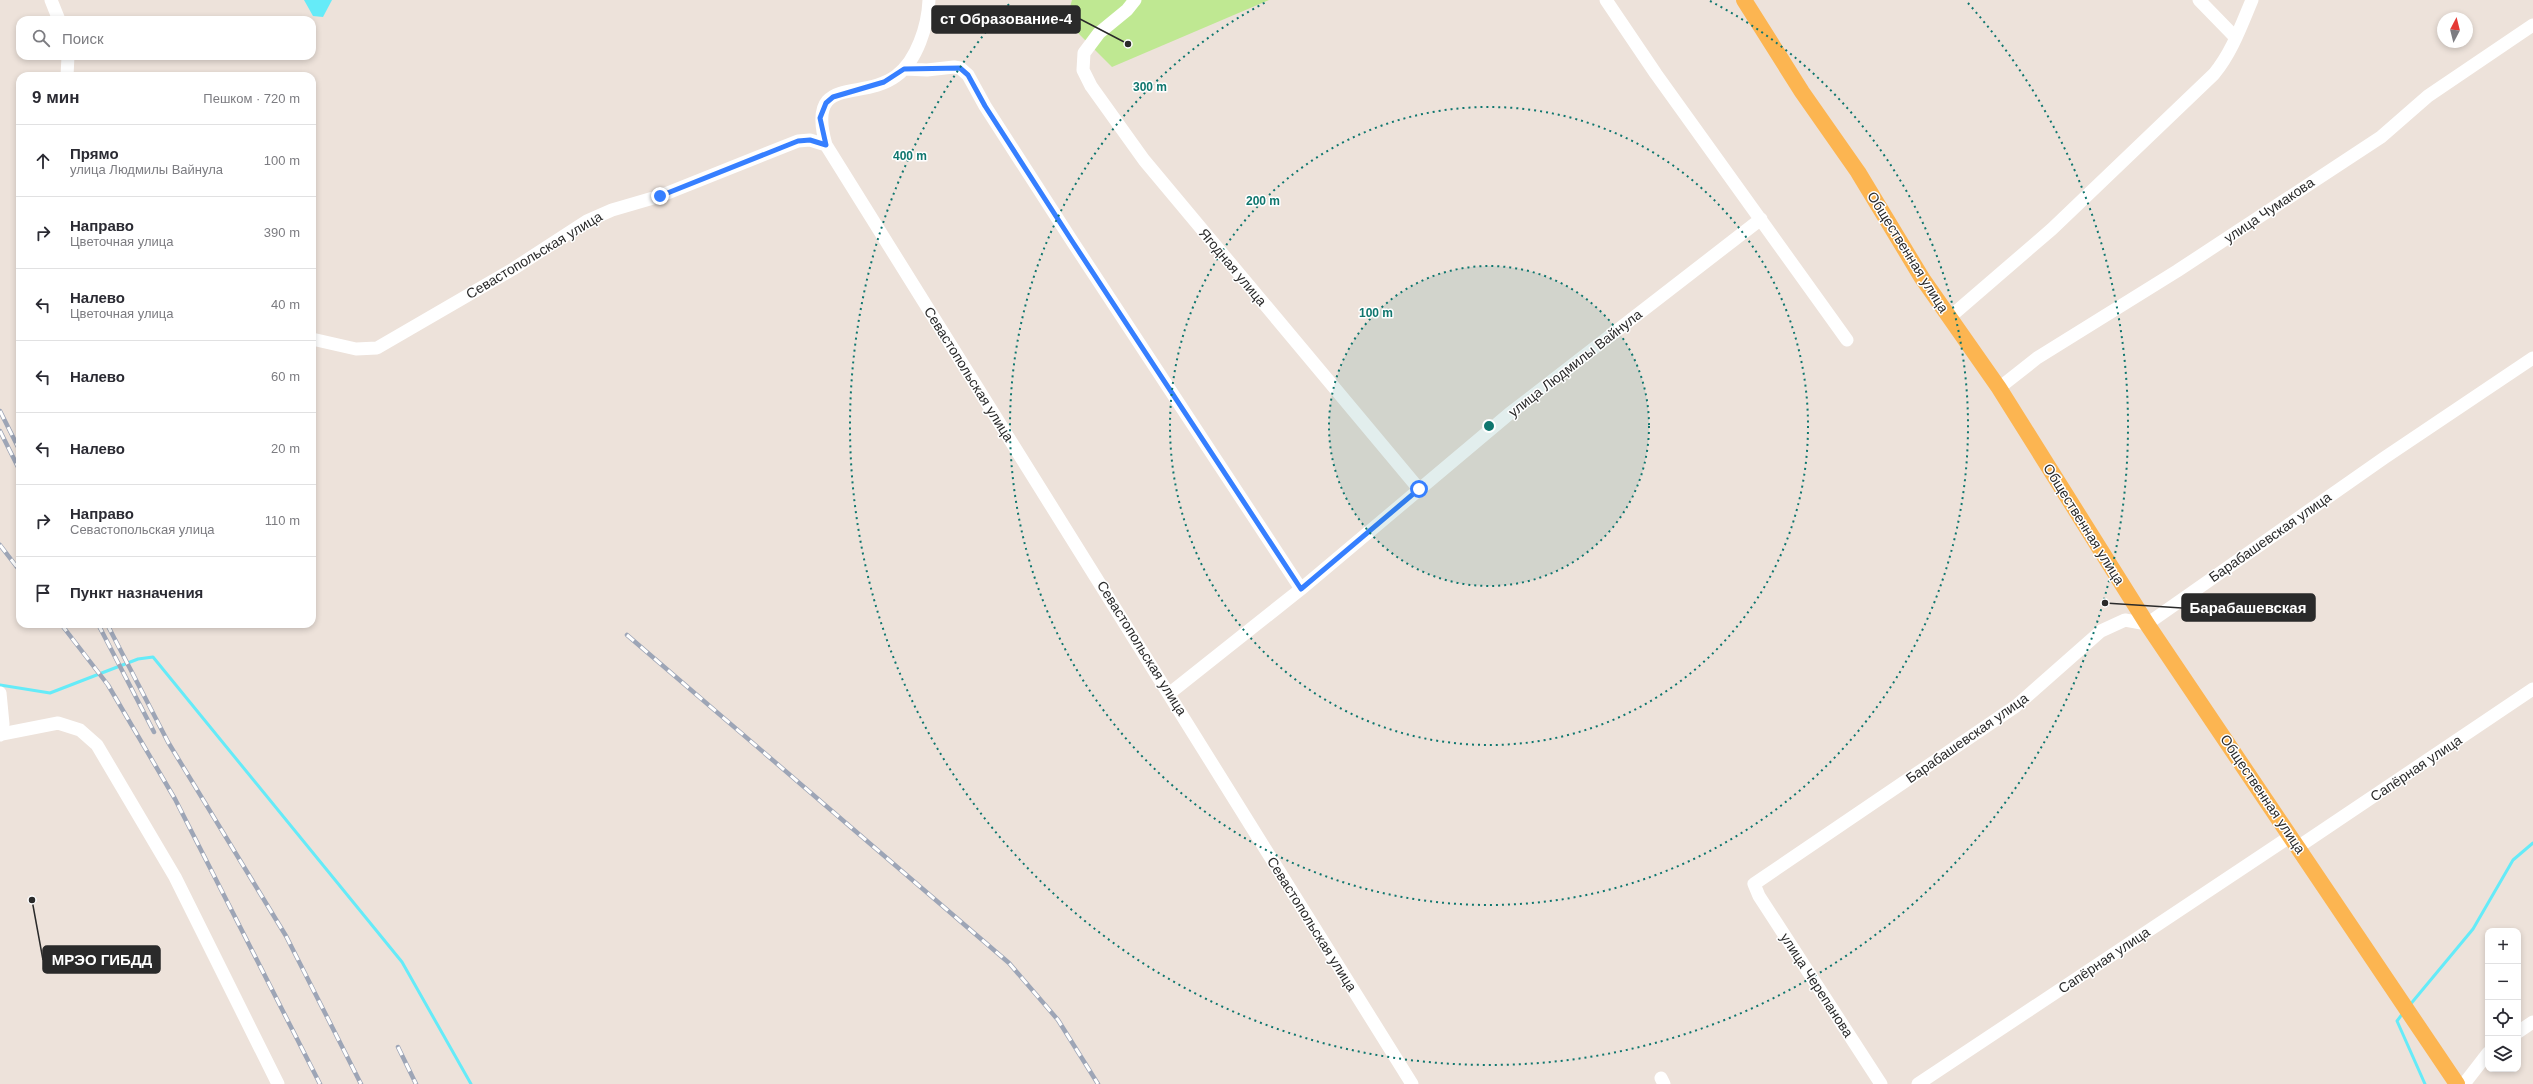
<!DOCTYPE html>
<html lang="ru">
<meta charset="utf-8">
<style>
body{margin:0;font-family:Arial,sans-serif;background:#f7f7f7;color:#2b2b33}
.controls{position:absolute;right:12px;bottom:12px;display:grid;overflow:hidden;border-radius:8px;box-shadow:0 2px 6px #0003}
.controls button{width:36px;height:36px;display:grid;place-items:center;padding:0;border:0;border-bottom:1px solid #e1e1e2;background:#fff;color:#2b2b33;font:20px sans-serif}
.compass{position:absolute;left:2437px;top:12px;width:36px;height:36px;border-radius:50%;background:#fff;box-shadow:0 2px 6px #0003;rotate:7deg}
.stop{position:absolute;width:12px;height:12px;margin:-9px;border:3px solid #367fff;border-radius:50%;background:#fff}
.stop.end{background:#367fff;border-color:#fff;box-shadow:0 1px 4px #0008}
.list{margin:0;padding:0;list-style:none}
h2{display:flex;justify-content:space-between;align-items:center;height:52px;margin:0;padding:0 16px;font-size:17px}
h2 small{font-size:13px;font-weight:400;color:#7c7c81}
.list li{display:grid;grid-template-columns:26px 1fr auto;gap:12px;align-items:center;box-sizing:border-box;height:72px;padding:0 16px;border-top:1px solid #e1e1e2}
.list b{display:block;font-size:15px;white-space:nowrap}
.list p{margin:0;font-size:13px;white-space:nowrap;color:#7c7c81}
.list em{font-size:13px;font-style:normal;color:#7c7c81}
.icon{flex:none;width:22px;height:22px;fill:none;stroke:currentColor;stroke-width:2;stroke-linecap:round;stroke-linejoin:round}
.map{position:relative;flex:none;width:2533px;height:1084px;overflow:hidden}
.search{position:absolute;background:#fff;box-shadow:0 2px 6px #0003;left:16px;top:16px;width:300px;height:44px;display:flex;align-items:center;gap:10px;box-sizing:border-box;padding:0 14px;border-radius:12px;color:#7c7c81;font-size:15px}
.panel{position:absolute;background:#fff;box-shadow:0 2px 6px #0003;left:16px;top:72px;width:300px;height:556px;border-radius:12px}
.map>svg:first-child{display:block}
</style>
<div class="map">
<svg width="2533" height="1084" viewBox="0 0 2533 1084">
<rect width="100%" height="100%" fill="#ede2da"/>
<path fill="#bfe892" d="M1072,0H1269L1112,67L1066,21Z"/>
<path fill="#65ebf8" d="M304,0H332L323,17L313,16Z"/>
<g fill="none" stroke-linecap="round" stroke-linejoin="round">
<path stroke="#65ebf8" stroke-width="3" d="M0,685L50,693L138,659L153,657L402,962L471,1084
M2409,1006L2473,929L2513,860L2533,843
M2403,1013L2397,1021L2425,1084"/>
<path stroke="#fff" stroke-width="13" d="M51,0L59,20
M1135,0L1127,10L1099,33L1084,53L1083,70L1091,86L1144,160L1419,489
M1606,0L1656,74L1847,340
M2199,0L2236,38
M904,69L927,70L954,67L960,68L968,75L985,106L1072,241L1301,589
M67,76L68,56
M826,145C806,73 861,102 896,76C917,61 928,25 929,0
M1950,317L2052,229L2214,74C2232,52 2241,26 2252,0
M312,339L356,349L377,348L513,269L587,221L612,210L660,196L798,141L810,140L826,145L1412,1084
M1999,388L2037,358L2177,271L2381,137L2428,96L2533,25
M0,693L3,724L0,735
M1170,693L1301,589L1509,414L1761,219
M2,734L58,723L80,730L97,745L175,877L278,1084
M2298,847L2533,689
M2518,1032L2533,1022
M1661,1078L1664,1084
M1881,1084L1759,896L1754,884L2016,706L2101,631L2125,620L2147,624L2384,458L2533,358
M1918,1084L2291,836
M2464,1084L2488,1053"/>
<path stroke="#fcb551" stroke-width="16" d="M1744,0L1802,92L1858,172L1922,278L1999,388L2147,624L2457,1084"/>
<g stroke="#9da5b6" stroke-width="4.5">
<path id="rail" d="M0,411L20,451
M0,431L20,471
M0,545L20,571
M61,624L108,685L175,799L320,1084
M98,624L154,732
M107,624L168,742L286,936L361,1084
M627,635L1009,963L1058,1020L1098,1084
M398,1047L416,1084"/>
</g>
<use href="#rail" stroke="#fff" stroke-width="3" stroke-dasharray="9" stroke-linecap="butt"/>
</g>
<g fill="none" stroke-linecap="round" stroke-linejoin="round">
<path stroke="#367fff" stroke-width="5" d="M660,196L798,141L810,140L826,145L820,118L826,103L833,97L884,82L904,69L960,68L968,75L985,106L1072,241L1301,589L1419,489"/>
</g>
<circle cx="1489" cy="426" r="160" fill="#0f766e" fill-opacity=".12"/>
<g fill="none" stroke="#0f766e" stroke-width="2" stroke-dasharray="2 4">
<circle cx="1489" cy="426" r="160"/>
<circle cx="1489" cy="426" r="319"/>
<path d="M1710 1A479 479 0 1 1 1268 1"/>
<path d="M1968 3A639 639 0 1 1 1010 3"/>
</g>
<g text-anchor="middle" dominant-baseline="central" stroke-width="3" stroke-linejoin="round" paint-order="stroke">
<g font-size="14" fill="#2a2a2a" stroke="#fff">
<text transform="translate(2269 210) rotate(-34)">улица Чумакова</text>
<text transform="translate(1908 252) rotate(58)">Общественная улица</text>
<text transform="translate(534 255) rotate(-31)">Севастопольская улица</text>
<text transform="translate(1233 267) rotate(50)">Ягодная улица</text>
<text transform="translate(1575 363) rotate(-38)">улица Людмилы Вайнула</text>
<text transform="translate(969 374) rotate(58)">Севастопольская улица</text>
<text transform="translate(2084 524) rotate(58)">Общественная улица</text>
<text transform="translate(2270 537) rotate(-35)">Барабашевская улица</text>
<text transform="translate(1142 648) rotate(58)">Севастопольская улица</text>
<text transform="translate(1967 738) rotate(-35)">Барабашевская улица</text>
<text transform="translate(2416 768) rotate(-34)">Сапёрная улица</text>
<text transform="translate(2263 794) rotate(56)">Общественная улица</text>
<text transform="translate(1312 924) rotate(58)">Севастопольская улица</text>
<text transform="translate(2104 960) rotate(-34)">Сапёрная улица</text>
<text transform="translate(1817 985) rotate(57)">улица Черепанова</text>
</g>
</g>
<circle cx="1489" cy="426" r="6" fill="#0f766e" stroke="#fff" stroke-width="2"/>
<g font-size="12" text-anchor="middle" font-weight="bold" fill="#0f766e" stroke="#fff" stroke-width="3" stroke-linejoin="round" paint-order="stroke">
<text x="1150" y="91">300 m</text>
<text x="910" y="160">400 m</text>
<text x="1263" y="205">200 m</text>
<text x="1376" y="317">100 m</text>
</g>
<path fill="none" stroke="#2a2a2a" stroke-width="1.5" d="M1128 44L1080 19M2105 603L2182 608M32 900L43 960"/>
<g fill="#2a2a2a" stroke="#fff" stroke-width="1.5">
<circle cx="1128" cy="44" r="4"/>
<circle cx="2105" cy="603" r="4"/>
<circle cx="32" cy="900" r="4"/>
</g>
<g fill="#2a2a2a" stroke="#2a2a2a" stroke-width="1.5">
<rect x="932" y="6" width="148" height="27" rx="4"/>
<rect x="2182" y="594" width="133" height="27" rx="4"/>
<rect x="43" y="946" width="117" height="27" rx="4"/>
</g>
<g font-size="15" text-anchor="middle" font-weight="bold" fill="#fff">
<text x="1006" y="24">ст Образование-4</text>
<text x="2248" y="613">Барабашевская</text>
<text x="102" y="965">МРЭО ГИБДД</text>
</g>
</svg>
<div class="controls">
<button>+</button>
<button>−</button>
<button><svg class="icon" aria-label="locate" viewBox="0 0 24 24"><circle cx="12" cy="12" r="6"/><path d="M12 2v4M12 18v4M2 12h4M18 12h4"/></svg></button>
<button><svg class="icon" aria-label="layers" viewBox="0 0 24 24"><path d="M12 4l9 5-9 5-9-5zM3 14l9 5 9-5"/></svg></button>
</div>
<svg class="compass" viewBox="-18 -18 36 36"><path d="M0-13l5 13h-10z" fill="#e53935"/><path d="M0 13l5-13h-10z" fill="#7c7c81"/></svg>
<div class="stop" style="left:1419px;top:489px"></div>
<div class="stop end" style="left:660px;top:196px"></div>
<div class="search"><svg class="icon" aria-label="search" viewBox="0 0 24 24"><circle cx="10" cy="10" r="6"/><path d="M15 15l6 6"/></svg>Поиск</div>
<section class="panel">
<h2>9 мин<small>Пешком · 720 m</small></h2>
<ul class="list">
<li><svg class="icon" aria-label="ahead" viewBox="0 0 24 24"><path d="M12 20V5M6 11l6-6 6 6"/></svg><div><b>Прямо</b><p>улица Людмилы Вайнула</p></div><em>100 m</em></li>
<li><svg class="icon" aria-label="right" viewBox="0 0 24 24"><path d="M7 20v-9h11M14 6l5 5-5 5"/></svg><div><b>Направо</b><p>Цветочная улица</p></div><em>390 m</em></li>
<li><svg class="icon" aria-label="left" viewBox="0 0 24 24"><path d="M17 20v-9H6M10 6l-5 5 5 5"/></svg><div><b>Налево</b><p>Цветочная улица</p></div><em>40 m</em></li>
<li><svg class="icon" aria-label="left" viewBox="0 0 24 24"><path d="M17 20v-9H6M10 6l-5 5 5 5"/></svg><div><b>Налево</b></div><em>60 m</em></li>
<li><svg class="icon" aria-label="left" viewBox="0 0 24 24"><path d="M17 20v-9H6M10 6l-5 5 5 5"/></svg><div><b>Налево</b></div><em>20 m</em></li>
<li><svg class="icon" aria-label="right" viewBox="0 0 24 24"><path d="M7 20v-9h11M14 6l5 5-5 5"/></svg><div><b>Направо</b><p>Севастопольская улица</p></div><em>110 m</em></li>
<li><svg class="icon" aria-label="arrive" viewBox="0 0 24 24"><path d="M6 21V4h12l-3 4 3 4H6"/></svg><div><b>Пункт назначения</b></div></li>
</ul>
</section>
</div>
